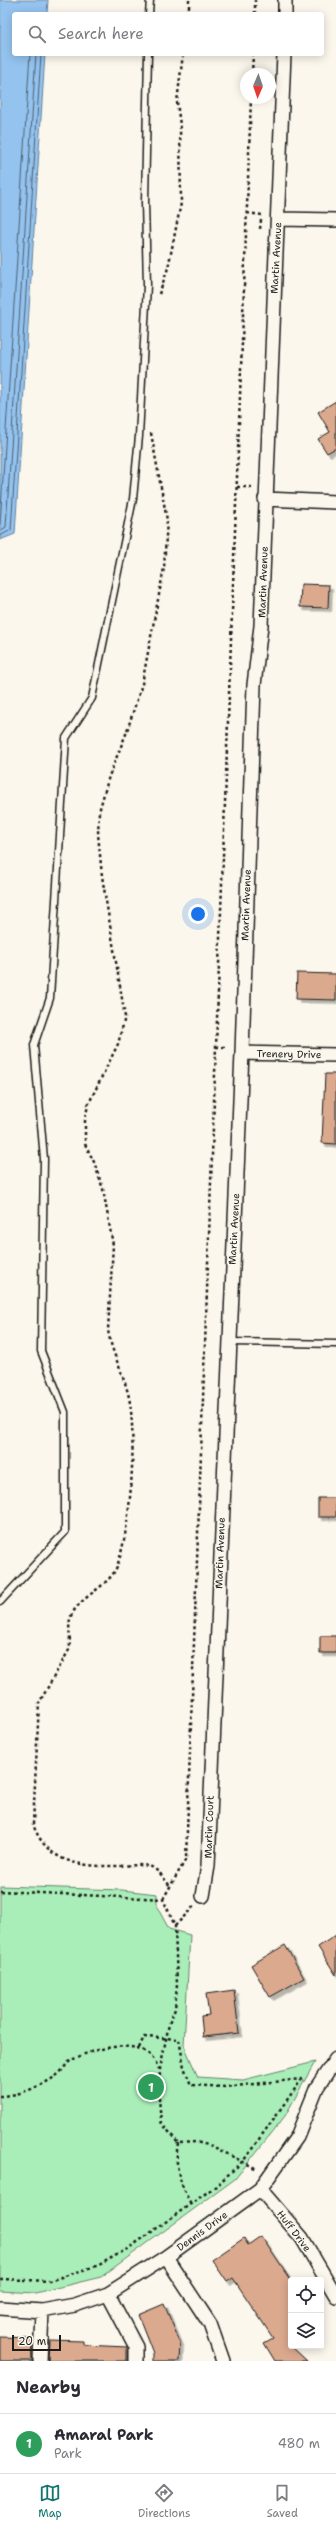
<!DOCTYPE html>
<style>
body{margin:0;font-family:"Shantell Sans",sans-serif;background:#f2f2f3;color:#2b2b33}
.controls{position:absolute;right:12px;bottom:12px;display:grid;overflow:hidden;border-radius:4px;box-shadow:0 2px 10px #0003}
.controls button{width:36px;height:36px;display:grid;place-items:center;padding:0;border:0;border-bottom:1px solid #e1e1e2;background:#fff;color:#2b2b33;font:20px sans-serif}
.compass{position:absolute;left:240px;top:68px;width:36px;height:36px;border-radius:50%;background:#fff;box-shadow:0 2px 10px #0003;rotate:182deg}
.scale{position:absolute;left:12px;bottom:10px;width:49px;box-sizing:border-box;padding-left:4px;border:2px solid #1c1c1c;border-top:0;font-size:11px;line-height:14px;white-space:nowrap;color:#1c1c1c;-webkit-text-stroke:3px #fbf7ec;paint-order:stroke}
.you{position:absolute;left:198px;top:914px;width:14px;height:14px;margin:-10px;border:3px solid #fff;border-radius:50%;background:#1a73e8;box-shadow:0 0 0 6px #1a73e833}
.badge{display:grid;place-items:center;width:26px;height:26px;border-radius:50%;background:#0f766e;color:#fff;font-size:13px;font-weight:700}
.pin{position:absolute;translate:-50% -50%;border:2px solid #fff;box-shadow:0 1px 4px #0006}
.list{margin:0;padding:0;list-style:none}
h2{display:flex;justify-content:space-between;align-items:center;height:52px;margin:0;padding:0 16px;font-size:17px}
h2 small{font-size:13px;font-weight:400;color:#7c7c81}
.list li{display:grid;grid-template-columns:26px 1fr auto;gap:12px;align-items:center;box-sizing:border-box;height:60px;padding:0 16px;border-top:1px solid #e1e1e2}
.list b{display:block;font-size:15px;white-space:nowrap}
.list p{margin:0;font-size:13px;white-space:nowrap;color:#7c7c81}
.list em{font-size:13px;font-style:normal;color:#7c7c81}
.icon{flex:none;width:22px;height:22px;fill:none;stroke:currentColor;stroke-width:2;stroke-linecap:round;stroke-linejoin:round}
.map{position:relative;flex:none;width:336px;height:2361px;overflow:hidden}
.search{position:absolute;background:#fff;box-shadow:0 2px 10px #0003;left:12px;right:12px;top:12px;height:44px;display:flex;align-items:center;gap:10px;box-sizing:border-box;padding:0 14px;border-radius:4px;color:#7c7c81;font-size:15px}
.sheet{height:112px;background:#fff}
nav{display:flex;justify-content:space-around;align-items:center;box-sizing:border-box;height:56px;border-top:1px solid #e1e1e2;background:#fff;font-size:11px;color:#7c7c81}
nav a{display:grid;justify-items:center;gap:2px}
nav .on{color:#0f766e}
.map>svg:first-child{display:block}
</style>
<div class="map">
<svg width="336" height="2361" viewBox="0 0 336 2361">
<defs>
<filter id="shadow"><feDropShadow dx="3.5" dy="3.5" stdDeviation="0" flood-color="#0004"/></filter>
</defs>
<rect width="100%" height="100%" fill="#fbf7ec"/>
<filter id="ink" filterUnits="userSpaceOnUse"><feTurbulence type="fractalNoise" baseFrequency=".025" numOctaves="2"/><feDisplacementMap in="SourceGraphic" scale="8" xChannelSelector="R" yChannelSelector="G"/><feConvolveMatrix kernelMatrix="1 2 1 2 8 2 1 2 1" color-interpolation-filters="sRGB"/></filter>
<g filter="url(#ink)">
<path fill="#a9eeb8" stroke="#62856a" d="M0,1886L122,1890L157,1894V1907L169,1929L190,1935L184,2045L198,2077L243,2080L315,2062L285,2116L235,2179L101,2277L35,2293L0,2291Z"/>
<path fill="#94c3ef" stroke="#64809b" d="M0,0H48L47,14H14V54H45L15,534L0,540Z"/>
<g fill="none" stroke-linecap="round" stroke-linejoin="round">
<path stroke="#4c5f70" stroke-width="1" d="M0,524L30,54
M0,531L6,527L36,54
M0,536L11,530L41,54"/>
</g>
<path fill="#dba98e" stroke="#1c1c1c" filter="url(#shadow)" d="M336,401V448L327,453L318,439L330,432L318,412Z
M301,584L329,585L328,608L300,607Z
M297,973L336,974V1000L296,999Z
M325,1074H336V1144L322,1143Z
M318,1498H336V1517H318Z
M320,1636H336V1653H320Z
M336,1935V1975L318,1947Z
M285,1945L304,1978L270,1997L251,1965Z
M234,1990L239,2033L203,2037L201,2016L209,2015L206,1994Z
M261,2236L291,2281V2346L307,2361H275L264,2343L273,2338L233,2278L227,2282L212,2260L244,2238L248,2245Z
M164,2304L180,2342L179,2361H153V2353L138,2315Z
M0,2337L31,2338L32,2361H0Z
M49,2340L83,2341V2345L127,2347V2361H48Z"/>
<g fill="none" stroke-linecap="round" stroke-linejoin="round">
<g stroke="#1c1c1c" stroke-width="9">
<path id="lane" d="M149,14L150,0
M229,1342L336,1344
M0,1602L65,1532V1412L41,1351L44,1159L34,1045L50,998L66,738L92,698L133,499L139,436L147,285L145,202L148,54"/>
</g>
<g stroke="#1c1c1c" stroke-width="16">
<path id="street" d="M285,14V0
M279,219L336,220
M265,499L336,502
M242,1053L336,1055
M203,1896L208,1866L242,1053L254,685L261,626L284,54
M260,2189L302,2238L336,2296
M166,2257L210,2324L223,2361
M108,2294L136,2347V2361
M0,2308L42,2311L75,2305L108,2294L166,2257L260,2189L297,2137L317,2087L336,2059
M40,2361L42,2311"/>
</g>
<path stroke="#1c1c1c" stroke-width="2.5" stroke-dasharray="3 3" stroke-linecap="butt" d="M189,14V0
M255,14V0
M252,74L253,54
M247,213L262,215
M261,220L260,229H262
M159,294L168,268L181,203L180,125L177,102L183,54
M151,433L167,520L164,568L142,684L126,734L109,776L99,812L98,834L102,876L125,1017L118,1044L88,1105L85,1120V1144L94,1162L103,1189L113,1245L108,1330C112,1356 126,1377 130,1403C136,1443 131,1528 117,1566C111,1585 82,1595 72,1614C66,1625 72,1639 69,1650L39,1703L33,1824C46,1862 79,1867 116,1866C127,1866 138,1864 150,1866L159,1872L170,1886
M237,487H252
M216,1047H228
M0,1891L163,1899L175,1926L177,1985L175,2009L169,2024L160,2069L159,2098L161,2122L178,2143L196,2142L212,2146L257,2169
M163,1899L186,1859L251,98
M175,1926L194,1906
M139,2048L144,2037L179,2039L184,2067L191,2085L225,2087L302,2079
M0,2096C18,2096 43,2086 57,2075C63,2071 66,2063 72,2060C91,2049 133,2038 151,2056C154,2059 157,2065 159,2069
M178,2143C174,2166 180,2184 191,2204
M0,2279L49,2281L99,2265L129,2248L216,2186L244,2160L302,2079"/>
<use href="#lane" stroke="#fbf7ec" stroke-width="6"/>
<use href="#street" stroke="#fbf7ec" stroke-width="13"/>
</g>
</g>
<g text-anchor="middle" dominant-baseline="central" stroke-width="3" stroke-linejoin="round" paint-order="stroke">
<g font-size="10" fill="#1c1c1c" stroke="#fbf7ec">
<text transform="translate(276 258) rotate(-87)">Martin Avenue</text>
<text transform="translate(263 582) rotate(-88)">Martin Avenue</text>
<text transform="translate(246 905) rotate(-88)">Martin Avenue</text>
<text transform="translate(289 1054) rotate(1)">Trenery Drive</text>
<text transform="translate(234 1229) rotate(-87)">Martin Avenue</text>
<text transform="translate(220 1553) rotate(-88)">Martin Avenue</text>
<text transform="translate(209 1827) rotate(-88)">Martin Court</text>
<text transform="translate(202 2231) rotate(-36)">Dennis Drive</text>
<text transform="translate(294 2231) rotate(53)">Huff Drive</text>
</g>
</g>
</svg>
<div class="controls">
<button><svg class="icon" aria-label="locate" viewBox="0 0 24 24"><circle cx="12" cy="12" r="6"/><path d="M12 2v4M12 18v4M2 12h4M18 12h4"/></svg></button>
<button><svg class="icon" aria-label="layers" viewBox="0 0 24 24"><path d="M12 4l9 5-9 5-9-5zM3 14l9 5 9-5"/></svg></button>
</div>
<svg class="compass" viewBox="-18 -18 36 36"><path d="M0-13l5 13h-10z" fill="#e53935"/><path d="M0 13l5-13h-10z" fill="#7c7c81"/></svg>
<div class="scale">20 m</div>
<div class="you"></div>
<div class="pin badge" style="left:151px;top:2087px;background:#2e9e5b">1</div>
<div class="search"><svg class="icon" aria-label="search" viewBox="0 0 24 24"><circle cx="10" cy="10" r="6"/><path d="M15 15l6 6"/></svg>Search here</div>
</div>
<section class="sheet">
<h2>Nearby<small></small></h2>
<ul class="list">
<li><span class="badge" style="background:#2e9e5b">1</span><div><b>Amaral Park</b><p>Park</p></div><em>480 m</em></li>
</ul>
</section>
<nav>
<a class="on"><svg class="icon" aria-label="map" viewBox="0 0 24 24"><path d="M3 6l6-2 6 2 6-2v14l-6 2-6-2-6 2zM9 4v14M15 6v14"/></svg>Map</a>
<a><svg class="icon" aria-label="directions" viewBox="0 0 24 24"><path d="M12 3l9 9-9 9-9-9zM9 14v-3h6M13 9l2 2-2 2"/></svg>Directions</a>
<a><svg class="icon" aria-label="saved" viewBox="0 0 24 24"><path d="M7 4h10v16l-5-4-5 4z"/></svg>Saved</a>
</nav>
